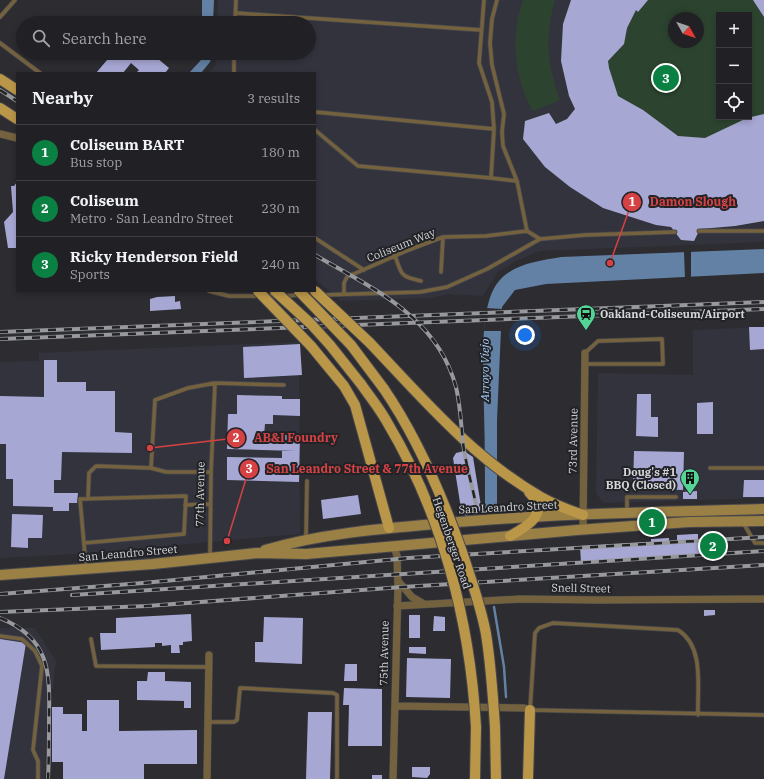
<!DOCTYPE html>
<meta charset="utf-8">
<style>
body{margin:0;font-family:"IBM Plex Serif",serif;background:#2d2e32;color:#f1f3f6}
.controls{position:absolute;right:12px;top:12px;display:grid;overflow:hidden;border-radius:0px;box-shadow:0 2px 6px #0003}
.controls button{width:36px;height:36px;display:grid;place-items:center;padding:0;border:0;border-bottom:1px solid #3e3e42;background:#212125;color:#f1f3f6;font:20px sans-serif}
.compass{position:absolute;left:668px;top:12px;width:36px;height:36px;border-radius:50%;background:#212125;box-shadow:0 2px 6px #0003;rotate:130deg}
.you{position:absolute;left:525px;top:335px;width:14px;height:14px;margin:-10px;border:3px solid #fff;border-radius:50%;background:#1a73e8;box-shadow:0 0 0 6px #1a73e833}
.badge{display:grid;place-items:center;width:26px;height:26px;border-radius:50%;background:#0b8043;color:#fff;font-size:13px;font-weight:700}
.pin{position:absolute;translate:-50% -50%;border:2px solid #fff;box-shadow:0 1px 4px #0006}
.list{margin:0;padding:0;list-style:none}
h2{display:flex;justify-content:space-between;align-items:center;height:52px;margin:0;padding:0 16px;font-size:17px}
h2 small{font-size:13px;font-weight:400;color:#a2a3a7}
.list li{display:grid;grid-template-columns:26px 1fr auto;gap:12px;align-items:center;box-sizing:border-box;height:56px;padding:0 16px;border-top:1px solid #3e3e42}
.list b{display:block;font-size:15px;white-space:nowrap}
.list p{margin:0;font-size:13px;white-space:nowrap;color:#a2a3a7}
.list em{font-size:13px;font-style:normal;color:#a2a3a7}
.icon{flex:none;width:22px;height:22px;fill:none;stroke:currentColor;stroke-width:2;stroke-linecap:round;stroke-linejoin:round}
.map{position:relative;flex:none;width:764px;height:779px;overflow:hidden}
.search{position:absolute;background:#212125;box-shadow:0 2px 6px #0003;left:16px;top:16px;width:300px;height:44px;display:flex;align-items:center;gap:10px;box-sizing:border-box;padding:0 14px;border-radius:22px;color:#a2a3a7;font-size:15px}
.panel{position:absolute;background:#212125;box-shadow:0 2px 6px #0003;left:16px;top:72px;width:300px;height:220px;border-radius:0px}
.map>svg:first-child{display:block}
</style>
<div class="map">
<svg width="764" height="779" viewBox="0 0 764 779">
<rect width="100%" height="100%" fill="#2c2c31"/>
<path fill="#33333e" fill-rule="evenodd" d="M218,0H764V242L540,251L516,261L498,272L483,296L449,294L430,298L341,301L315,279V73H209L216,64V53H309V23H217ZM719,15H749V117H719ZM674,18H698V42H674Z
M764,327V498L603,503L596,493L598,373L693,375V330Z
M299,342L300,534L75,554L0,558V362L39,361V353Z
M0,628H35L56,661L53,688H48L45,779H0Z"/>
<path fill="#2c442f" fill-rule="evenodd" d="M523,0H555C544,39 547,62 560,100L533,111C514,77 510,37 523,0Z
M571,0H764V221L735,226L700,229L694,241L681,240L671,227L603,208L570,187L545,167L523,139L525,121L549,113L556,124L567,119L575,109C560,74 556,36 571,0ZM719,15H749V117H719ZM674,18H698V42H674Z"/>
<path fill="#6381a4" d="M202,0H214L213,23H202Z
M202,53H212L210,62L201,73H189L201,60Z
M764,249V273L546,284L515,290L502,307L497,420V510L485,511C485,478 485,444 484,411C484,378 478,312 496,285C510,264 538,261 561,257Z"/>
<path fill="#2c2c31" d="M691,250V278L685,279L684,251Z
M485,308L503,309L502,331H484Z"/>
<g fill="none" stroke-linecap="round" stroke-linejoin="round">
<path stroke="#6381a4" stroke-width="2.5" d="M494,607L504,667L506,697"/>
</g>
<path fill="#a7a7d4" d="M571,0H648L638,12L636,10L627,28L624,44L608,61L609,68L618,96L643,110L678,136L705,138L747,118L764,114V221L735,226L700,229L694,241L681,240L671,227L656,225L603,208L570,187L545,167L523,139L525,121L549,113L556,124L567,119L575,109L569,96L561,61L563,24Z
M753,0H764V17Z
M113,53H151L169,68L165,73H136L139,70L131,63L123,73H96Z
M17,182V248H8L4,222L13,212L11,186H14Z
M175,296V302L180,301L181,309L150,311V299L157,297Z
M749,327H764V349L750,350Z
M300,344L302,375L244,378L243,347Z
M44,360H57V382H86V391H115V432L132,433V453L62,452L61,480H54V493H78L77,503H69V511H53V507L13,506V479H6V444H0V396L44,397Z
M637,394H651V417H658V437L636,436Z
M237,395L282,396V399H300V416L273,415V424H265L264,435H300L299,482L227,480V457L282,458V451H296L227,449L228,414H237Z
M713,402V434H697V403Z
M464,451L473,457L481,506L480,512L476,517L467,518L461,509L453,458L456,453Z
M634,451L684,452L683,490L633,488Z
M744,480H764V497H743Z
M697,491V499H683V492Z
M358,495L361,514L323,519L321,500Z
M12,514L43,515L42,538H28V548L11,547Z
M694,534H698V539L724,538L725,555L581,563L580,546L651,542V539L669,538V541H677V535Z
M704,610H715V615L704,616Z
M191,614L192,641L183,642V645H179L180,653H171V645L162,646V643H155V647L101,650L100,633H116V618Z
M409,615H420V638H409Z
M434,616L445,617V631H433Z
M264,617L303,618L302,664L255,662V642H263Z
M0,639L26,643L4,779H0Z
M409,647H426V654L409,653Z
M407,658L451,659L450,698L406,697Z
M345,664H357V681H344Z
M148,672H165V681L191,682V708H184V701L137,700V681H147Z
M344,688L382,689V746H348L349,705H343Z
M87,700H119V731L197,730V764H144V779H63V762H52V707H63V714H82V731H87Z
M308,712H332L330,779H306Z
M412,767H430V774L427,778L412,777Z
M372,775H382V779H372Z"/>
<g fill="none" stroke-linecap="round" stroke-linejoin="round">
<g stroke="#47474c" stroke-width="5">
<path id="service" d="M497,0L492,19L490,43L492,65L504,114L502,132L503,146L517,181L527,231L540,239L585,235L675,232
M236,13L481,30
M0,17L15,0
M235,23L236,0
M0,43L40,73
M234,73V53
M315,112L494,129L492,102L479,63L484,0
M315,130L358,166L491,178L494,129
M491,178L517,181
M699,231H764
M315,238L364,270
M395,255C401,275 401,277 421,281
M441,272L443,237
M209,291L229,296H277
M344,294V283L347,277L406,251L443,237L486,236L527,231
M322,295L420,292L447,287L487,269L540,239
M284,296L299,295
M585,353L598,341L662,339L663,364H586
M710,468H764
M211,472H166L151,468L155,400L188,388L215,383L284,385
M88,499L89,473L96,466L151,468
M185,505L210,504
M627,512V497H676
M744,524L755,543H764
M306,538L307,481
M84,543L184,534L186,496L80,499L86,567
M210,557L211,472L215,383
M0,636L22,639L35,651L42,666L33,750L38,761V779
M91,639L96,666L209,667
M698,715C697,687 705,647 678,630L553,623L539,628L535,633L530,710C608,712 686,714 764,715
M208,722H234L237,720L240,688L333,693L337,695V779"/>
</g>
<g stroke="#47474c" stroke-width="8">
<path id="minor" d="M0,134L17,138
M583,530L585,353
M398,581L412,597L424,604
M397,606L520,599L598,600L764,599
M395,706L524,708L530,710
M207,779L209,655
M393,779L398,587L397,556L394,546"/>
</g>
<g stroke="#47474c" stroke-width="12">
<path id="secondary" d="M265,550C320,534 377,529 435,524C544,514 654,512 764,509
M0,575L153,564L257,553L306,554L577,530L689,522L764,521"/>
</g>
<g stroke="#47474c" stroke-width="12">
<path id="primary" d="M0,79L17,90
M0,108L17,119
M370,343C423,399 474,459 541,497C555,505 569,510 583,515
M330,345L361,384
M351,345L384,389
M311,346L344,386L355,405L389,528
M510,536C528,526 550,514 529,492
M495,727L496,779
M475,779L476,727
M528,779L530,710"/>
</g>
<use href="#service" stroke="#74623f" stroke-width="3.5"/>
<use href="#minor" stroke="#74623f" stroke-width="7"/>
<use href="#secondary" stroke="#9b8045" stroke-width="10"/>
<use href="#primary" stroke="#ba9648" stroke-width="10"/>
<g stroke="#98999d" stroke-width="4">
<path id="rail" d="M0,90L17,101
M315,255C373,289 437,316 456,387C461,408 461,429 464,450C467,468 472,486 476,504
M0,332L764,302
M0,339L764,309
M0,594L143,583L408,558L764,537
M72,595L764,551
M0,612L147,606L402,587L764,565
M0,618C50,638 50,672 49,718C49,738 49,759 48,779"/>
</g>
<use href="#rail" stroke="#222327" stroke-width="2.5" stroke-dasharray="8" stroke-linecap="butt"/>
<g stroke="#47474c" stroke-width="12" stroke-linecap="butt">
<path id="primary-bridge" d="M258,291L311,346
M275,291L311,324L330,345
M299,291L351,345
M315,291L370,343
M361,384C370,397 380,409 387,422C442,514 470,620 476,727
M384,389C418,439 442,495 462,552C471,579 481,606 486,634C491,665 493,696 495,727"/>
</g>
<use href="#primary-bridge" stroke="#ba9648" stroke-width="10"/>
</g>
<defs>
<g id="station-pin" transform="scale(1)"><path d="M0 17L-7.5 6A9.5 9.5 0 1 1 7.5 6Z" fill="#54d396" stroke="#222327"/><path d="M-3-6H3Q5-6 5-4V2Q5 4 3 4L4.5 6H3L1.5 4h-3L-3 6H-4.5L-3 4Q-5 4-5 2V-4Q-5-6-3-6ZM-3.5-4v3h7v-3ZM-3.5 1v1.5H-2V1ZM2 1v1.5H3.5V1Z" fill="#111"/></g>
<g id="building-pin" transform="scale(1)"><path d="M0 17L-7.5 6A9.5 9.5 0 1 1 7.5 6Z" fill="#54d396" stroke="#222327"/><path d="M-4-6H4V6H1V3H-1V6H-4ZM-2.5-4.3h1.7v1.8h-1.7ZM.8-4.3h1.7v1.8H.8ZM-2.5-1h1.7V.8h-1.7ZM.8-1h1.7V.8H.8Z" fill="#111"/></g>
</defs>
<g fill-rule="evenodd">
<use href="#station-pin" x="586" y="314"/>
<use href="#building-pin" x="690" y="478"/>
</g>
<g text-anchor="middle" dominant-baseline="central" stroke-width="4" stroke-linejoin="round" paint-order="stroke">
<g font-size="11" fill="#d5d6d9" stroke="#222327">
<text transform="translate(401 245) rotate(-22)">Coliseum Way</text>
<text transform="translate(573 441) rotate(-89)">73rd Avenue</text>
<text transform="translate(200 494) rotate(-89)">77th Avenue</text>
<text transform="translate(508 507) rotate(-3)">San Leandro Street</text>
<text transform="translate(452 543) rotate(71)">Hegenberger Road</text>
<text transform="translate(128 553) rotate(-5)">San Leandro Street</text>
<text transform="translate(581 588) rotate(1)">Snell Street</text>
<text transform="translate(384 653) rotate(-89)">75th Avenue</text>
</g>
<g font-size="11" font-weight="bold" fill="#d5d6d9" stroke="#222327" text-anchor="start">
<text x="600" y="314">Oakland-Coliseum/Airport</text>
<text x="676" y="472" text-anchor="end">Doug's #1<tspan x="676" dy="13">BBQ (Closed)</tspan></text>
</g>
<g font-size="12" font-style="italic" fill="#aad0fd" stroke="#222327">
<text transform="translate(484 370) rotate(-90)">Arroyo Viejo</text>
</g>
</g>
<path fill="none" stroke="#d64243" stroke-width="1.5" d="M610 263L632 202M150 448L236 438M227 541L249 469"/>
<g fill="#d64243" stroke="#222327" stroke-width="1.5">
<circle cx="610" cy="263" r="4"/>
<circle cx="150" cy="448" r="4"/>
<circle cx="227" cy="541" r="4"/>
<circle cx="632" cy="202" r="10"/>
<circle cx="236" cy="438" r="10"/>
<circle cx="249" cy="469" r="10"/>
</g>
<g font-size="12" text-anchor="middle" font-weight="bold" fill="#fff">
<text x="632" y="206">1</text>
<text x="236" y="442">2</text>
<text x="249" y="473">3</text>
</g>
<g font-size="12" text-anchor="middle" font-weight="bold" fill="#d64243" stroke="#222327" stroke-width="4" stroke-linejoin="round" paint-order="stroke">
<text x="693" y="206">Damon Slough</text>
<text x="296" y="442">AB&amp;I Foundry</text>
<text x="367" y="473">San Leandro Street &amp; 77th Avenue</text>
</g>
</svg>
<div class="controls">
<button>+</button>
<button>−</button>
<button><svg class="icon" aria-label="locate" viewBox="0 0 24 24"><circle cx="12" cy="12" r="6"/><path d="M12 2v4M12 18v4M2 12h4M18 12h4"/></svg></button>
</div>
<svg class="compass" viewBox="-18 -18 36 36"><path d="M0-13l5 13h-10z" fill="#e53935"/><path d="M0 13l5-13h-10z" fill="#a2a3a7"/></svg>
<div class="you"></div>
<div class="pin badge" style="left:652px;top:522px">1</div>
<div class="pin badge" style="left:713px;top:546px">2</div>
<div class="pin badge" style="left:666px;top:78px">3</div>
<div class="search"><svg class="icon" aria-label="search" viewBox="0 0 24 24"><circle cx="10" cy="10" r="6"/><path d="M15 15l6 6"/></svg>Search here</div>
<section class="panel">
<h2>Nearby<small>3 results</small></h2>
<ul class="list">
<li><span class="badge">1</span><div><b>Coliseum BART</b><p>Bus stop</p></div><em>180 m</em></li>
<li><span class="badge">2</span><div><b>Coliseum</b><p>Metro · San Leandro Street</p></div><em>230 m</em></li>
<li><span class="badge">3</span><div><b>Ricky Henderson Field</b><p>Sports</p></div><em>240 m</em></li>
</ul>
</section>
</div>
